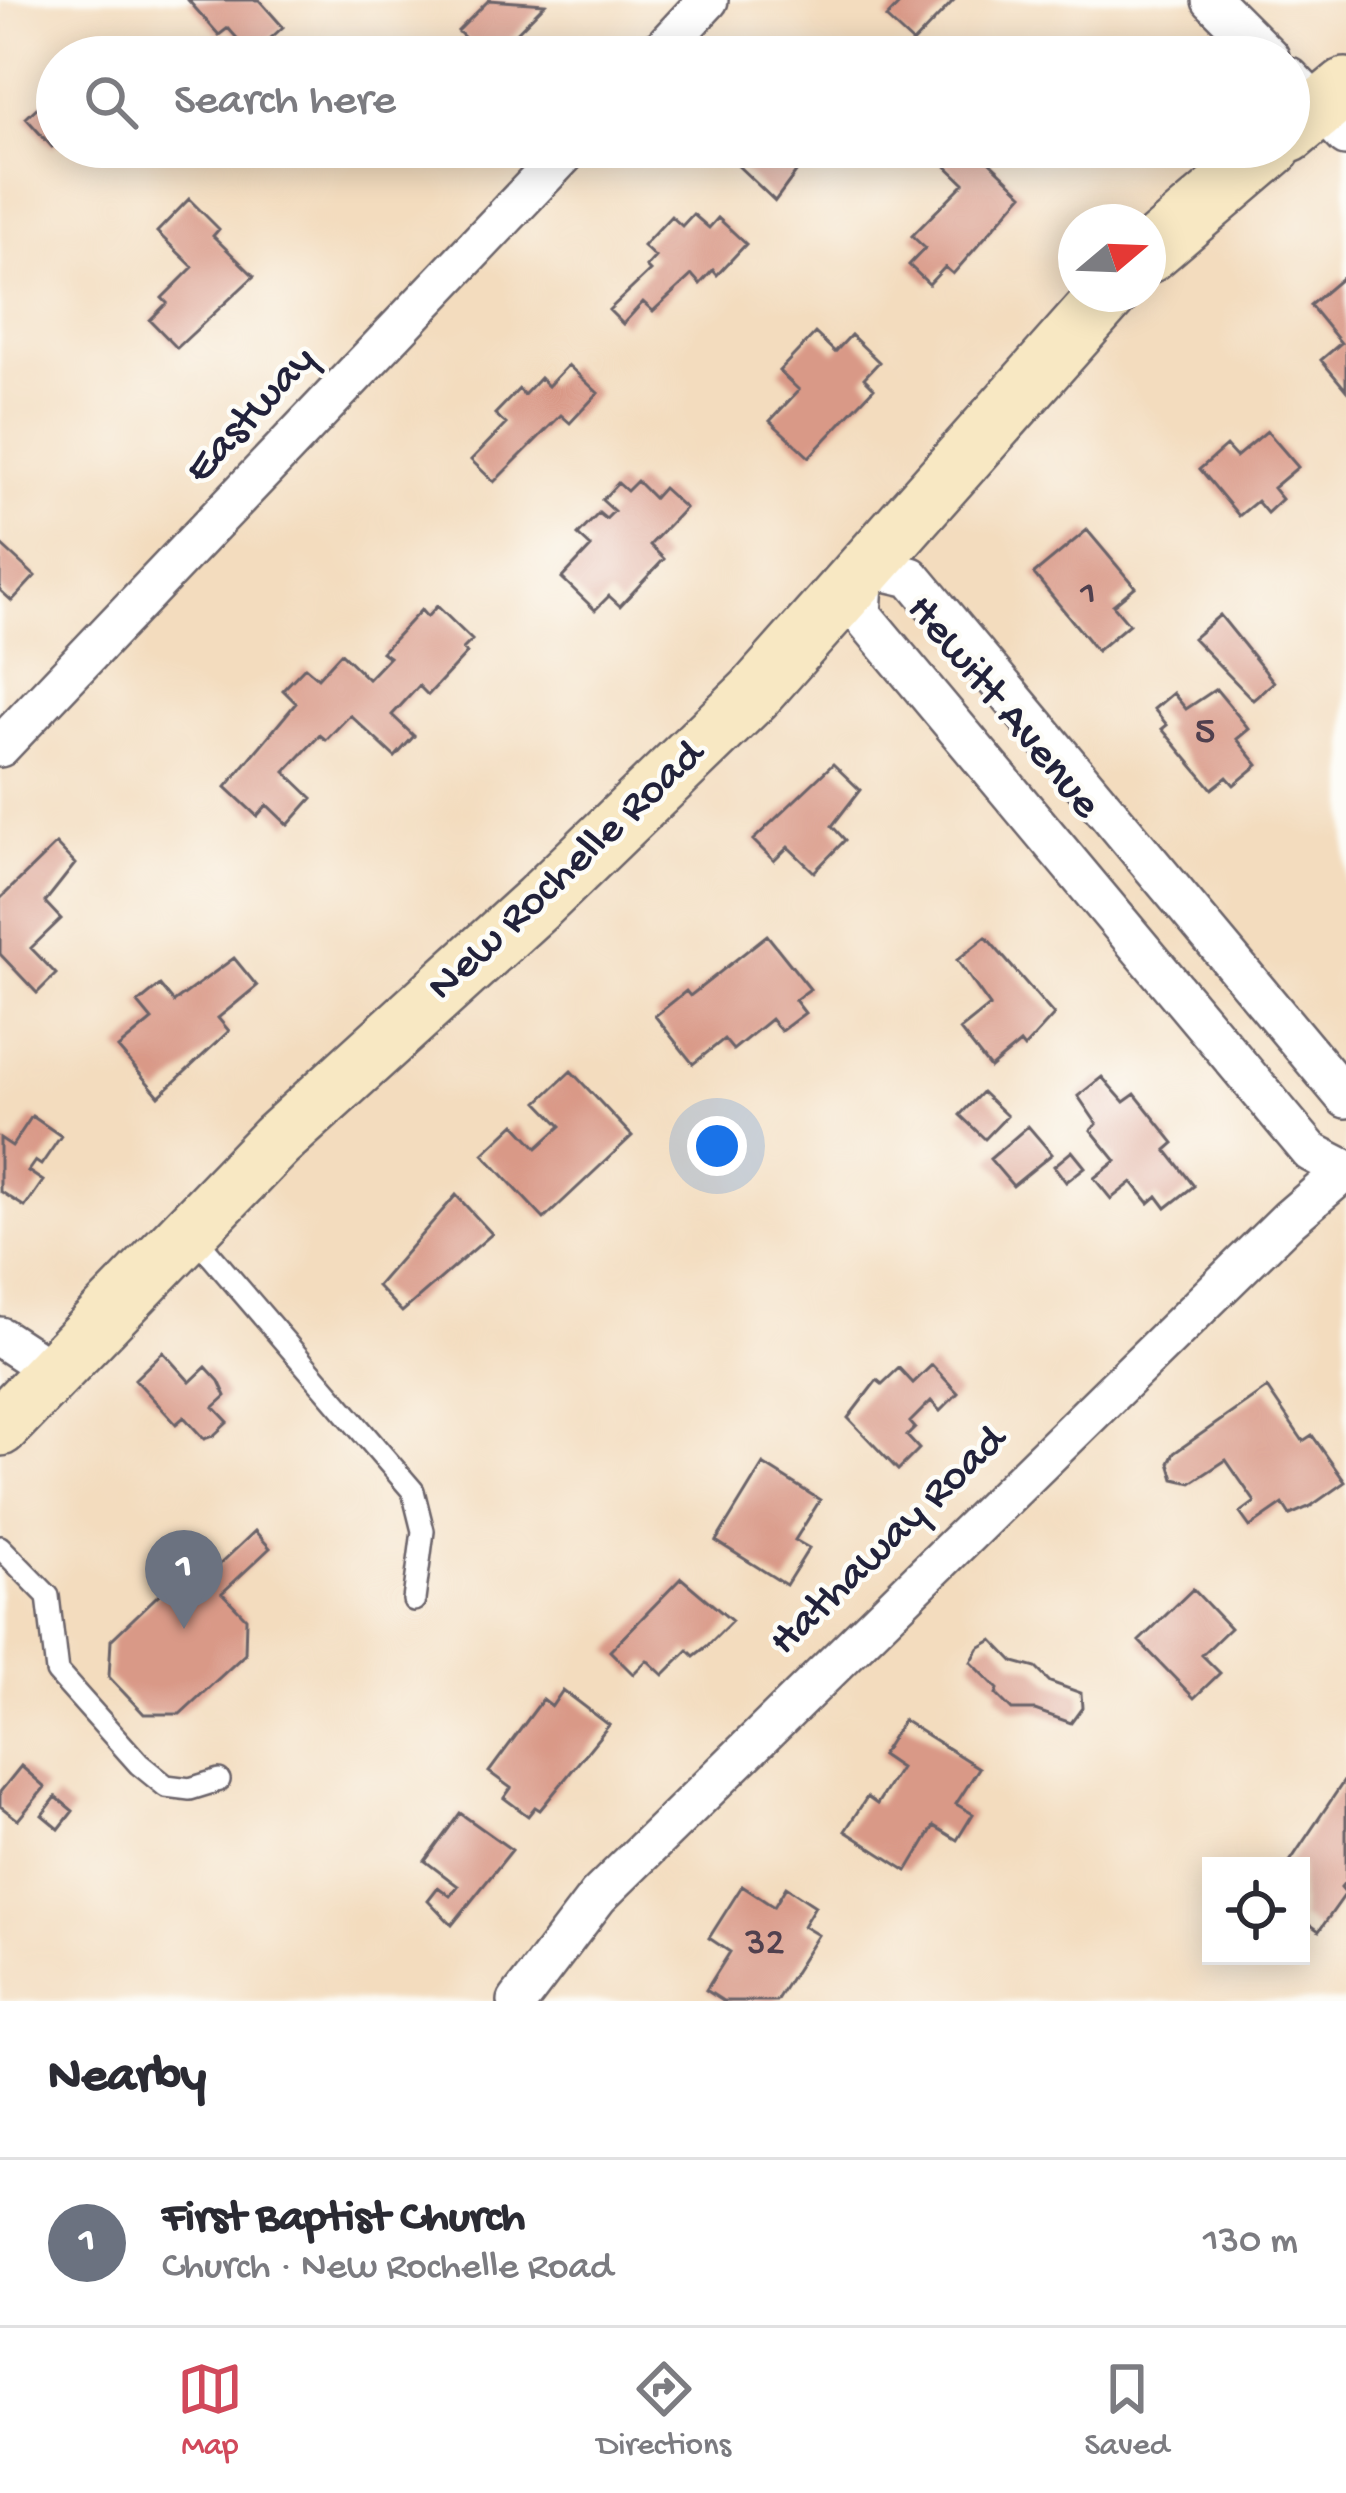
<!DOCTYPE html>
<meta charset="utf-8">
<style>
body{margin:0;font-family:"Gochi Hand",sans-serif;background:#f2f2f3;color:#2b2b33}
.controls{position:absolute;right:36px;bottom:36px;display:grid;overflow:hidden;border-radius:0px;box-shadow:0 6px 30px #0003}
.controls button{width:108px;height:108px;display:grid;place-items:center;padding:0;border:0;border-bottom:3px solid #e1e1e2;background:#fff;color:#2b2b33;font:60px sans-serif}
.compass{position:absolute;left:1058px;top:204px;width:108px;height:108px;border-radius:50%;background:#fff;box-shadow:0 6px 30px #0003;rotate:71deg}
.you{position:absolute;left:717px;top:1146px;width:42px;height:42px;margin:-30px;border:9px solid #fff;border-radius:50%;background:#1a73e8;box-shadow:0 0 0 18px #1a73e833}
.badge{display:grid;place-items:center;width:78px;height:78px;border-radius:50%;background:#d1495b;color:#fff;font-size:39px;font-weight:700}
.pin{position:absolute;translate:-50% -99px;filter:drop-shadow(0 3px 6px #0008)}
.pin::after{content:'';position:absolute;top:63px;width:42px;height:36px;background:inherit;clip-path:polygon(0 0,100% 0,50% 100%)}
.list{margin:0;padding:0;list-style:none}
h2{display:flex;justify-content:space-between;align-items:center;height:156px;margin:0;padding:0 48px;font-size:51px}
h2 small{font-size:39px;font-weight:400;color:#7c7c81}
.list li{display:grid;grid-template-columns:78px 1fr auto;gap:36px;align-items:center;box-sizing:border-box;height:168px;padding:0 48px;border-top:3px solid #e1e1e2}
.list b{display:block;font-size:45px;white-space:nowrap}
.list p{margin:0;font-size:39px;white-space:nowrap;color:#7c7c81}
.list em{font-size:39px;font-style:normal;color:#7c7c81}
.icon{flex:none;width:66px;height:66px;fill:none;stroke:currentColor;stroke-width:2;stroke-linecap:round;stroke-linejoin:round}
.map{position:relative;flex:none;width:1346px;height:2001px;overflow:hidden}
.search{position:absolute;background:#fff;box-shadow:0 6px 30px #0003;left:36px;right:36px;top:36px;height:132px;display:flex;align-items:center;gap:30px;box-sizing:border-box;padding:0 42px;border-radius:66px;color:#7c7c81;font-size:45px}
.sheet{height:324px;background:#fff}
nav{display:flex;justify-content:space-around;align-items:center;box-sizing:border-box;height:168px;border-top:3px solid #e1e1e2;background:#fff;font-size:33px;color:#7c7c81}
nav a{display:grid;justify-items:center;gap:6px}
nav .on{color:#d1495b}
.map>svg:first-child{display:block}
</style>
<div class="map">
<svg width="1346" height="2001" viewBox="0 0 1346 2001">
<rect width="100%" height="100%" fill="#fdfcf7"/>
<filter id="ink" filterUnits="userSpaceOnUse"><feTurbulence type="fractalNoise" baseFrequency=".00833" numOctaves="2"/><feDisplacementMap in="SourceGraphic" scale="24" xChannelSelector="R" yChannelSelector="G"/><feConvolveMatrix kernelMatrix="1 2 1 2 8 2 1 2 1" color-interpolation-filters="sRGB"/></filter>
<filter id="wash" filterUnits="userSpaceOnUse"><feTurbulence type="fractalNoise" baseFrequency=".004" numOctaves="4" result="noise"/><feDisplacementMap in="SourceGraphic" scale="48" xChannelSelector="R" yChannelSelector="G"/><feGaussianBlur stdDeviation="2.7" result="paint"/><feColorMatrix in="noise" values="0 0 0 0 0 0 0 0 0 0 0 0 0 0 0 0 0 1.4 0 .05"/><feComposite in="paint" operator="in"/></filter>
<g filter="url(#wash)">
<rect width="100%" height="100%" fill="#f3dcbe"/>
<g id="blocks">
<path fill="#d99987" d="M188,0H259L283,27L252,55L228,28L219,35Z
M489,0L545,4L493,57H484L458,31Z
M903,0H954L913,43L886,18Z
M57,89V143L52,147L26,118Z
M750,147H826L810,164L805,160L775,201L735,163Z
M948,147H974L1023,194L953,274L945,267L929,284L909,265L925,248L912,236L964,183L938,158Z
M189,199L219,229L213,236L254,276L177,348L150,320L167,303L162,298L193,267L157,232Z
M693,214L709,228L718,218L746,244L717,275L713,270L700,284L692,275L653,311L643,302L623,324L609,310L650,271L646,267L655,257L643,246L671,216L682,226Z
M1342,278L1346,283V390L1321,360L1341,343L1310,305Z
M815,333L835,352L851,335L879,362L864,378L874,388L809,457L770,421L799,390L779,371Z
M568,365L598,393L570,423L561,415L494,482L471,460L506,424L495,414L519,389L524,395L540,378L548,386Z
M1267,431L1298,467L1273,488L1282,499L1267,513L1257,501L1239,516L1200,469L1226,446L1236,457Z
M637,481L654,498L663,488L685,508L650,545L664,559L620,606L609,596L595,610L562,578L591,547L578,535L599,513L606,519L614,511L602,500L618,483L627,491Z
M1087,530L1135,587L1113,605L1129,624L1097,651L1034,574Z
M0,544L35,576L12,601L0,590Z
M437,606L472,640L463,649L467,653L428,695L419,686L392,715L414,736L395,757L350,715L326,740L320,735L285,772L312,798L288,825L267,805L257,816L226,787L296,703L283,690L305,667L318,678L341,653L368,679L389,657L382,652L421,610L427,617Z
M1220,615L1274,682L1253,700L1193,638Z
M1216,689L1249,729L1237,739L1258,765L1234,785L1227,777L1212,789L1162,729L1167,725L1154,709L1173,693L1186,709Z
M833,764L860,790L832,826L845,840L814,872L788,847L774,861L753,840Z
M56,844L75,864L45,902L61,919L31,948L56,974L37,993L0,954V899Z
M767,935L810,989L795,1000L805,1013L781,1031L771,1019L733,1050L724,1039L693,1064L655,1016L686,991L690,996Z
M986,937L1054,1015L1024,1048L1020,1043L990,1068L960,1030L990,1006L957,960Z
M234,958L257,986L218,1018L229,1031L159,1096L118,1048L152,1020L138,1003L160,985L174,1002Z
M571,1071L632,1136L544,1219L483,1154L515,1124L537,1148L561,1126L538,1102Z
M1102,1077L1124,1102L1135,1094L1174,1143L1166,1150L1194,1186L1166,1208L1157,1196L1149,1203L1132,1182L1111,1199L1094,1178L1116,1161L1091,1130L1097,1124L1078,1096Z
M982,1092L1007,1116L985,1139L960,1115Z
M32,1116L61,1136L41,1165L35,1161L28,1171L43,1181L25,1207L0,1191V1138L12,1146Z
M1028,1126L1052,1154L1013,1186L990,1159Z
M1072,1151L1085,1167L1066,1182L1054,1166Z
M456,1195L492,1234L402,1312L377,1286Z
M163,1352L190,1382L206,1367L219,1381L226,1396L214,1407L228,1422L213,1436L204,1439L184,1417L176,1424L135,1379Z
M932,1365L958,1393L940,1411L931,1401L910,1422L915,1428L907,1436L919,1449L898,1470L848,1418L877,1380L882,1384L899,1368L913,1383Z
M1267,1388L1303,1441L1312,1435L1345,1482L1311,1506L1290,1515L1283,1504L1250,1527L1240,1513L1255,1502L1226,1460L1191,1483L1174,1479L1169,1463L1174,1453Z
M763,1464L820,1500L795,1540L809,1548L786,1585L716,1541Z
M255,1531L270,1548L222,1593L246,1618L245,1654L180,1714H144L109,1677L111,1640L175,1579L176,1564L196,1545L217,1567Z
M681,1578L732,1621L707,1646L694,1656L688,1650L663,1675L647,1660L633,1674L610,1651Z
M1193,1589L1230,1628L1202,1655L1220,1673L1194,1698L1139,1641Z
M993,1640L1014,1662L1036,1668L1050,1682L1081,1693L1082,1708L1071,1723L1035,1710H1012L996,1694L998,1689L971,1662L979,1648Z
M563,1690L609,1725L540,1810L535,1807L528,1816L504,1798L511,1788L489,1772L543,1699L552,1706Z
M903,1720L979,1768L956,1804L973,1814L957,1840L934,1826L907,1871L845,1831L867,1797L877,1804L900,1768L881,1755Z
M21,1766L45,1787L18,1820L0,1806V1792Z
M1346,1778V1881L1341,1887L1346,1893L1319,1931L1301,1918V1866H1287Z
M56,1797L73,1811L59,1829L42,1815Z
M460,1813L512,1850L452,1925L428,1900L438,1887L450,1896L458,1886L425,1861Z
M742,1886L774,1907L786,1887L815,1906L803,1926L818,1935L776,2001H723L706,1990L730,1952L709,1938Z"/>
</g>
</g>
<g filter="url(#ink)">
<use href="#blocks" fill-opacity="0" stroke="#6b6369" stroke-width="3"/>
<g fill="none" stroke-linecap="round" stroke-linejoin="round">
<g stroke="#6b6369" stroke-width="26">
<path id="lane" d="M189,1230L413,1491L423,1531L414,1600
M0,1547L48,1596L57,1672L139,1764L166,1786L190,1789L219,1780"/>
</g>
<g stroke="#6b6369" stroke-width="44">
<path id="street" d="M1212,0L1269,57
M655,57L708,0
M1289,77L1346,136
M0,747L571,147
M1346,1170L1311,1152L861,614L864,566L911,577L1346,1098
M0,1337L52,1371
M518,2001L598,1896L1289,1219L1346,1170"/>
</g>
<g stroke="#6b6369" stroke-width="62">
<path id="secondary" d="M1289,134L1346,87
M1148,254L1273,147
M0,1427L276,1141L539,902L754,694L1109,294"/>
</g>
<use href="#lane" stroke="#fff" stroke-width="21"/>
<use href="#street" stroke="#fff" stroke-width="39"/>
<use href="#secondary" stroke="#f8e8c3" stroke-width="57"/>
</g>
</g>
<g text-anchor="middle" dominant-baseline="central" stroke-width="9" stroke-linejoin="round" paint-order="stroke">
<g font-size="39" fill="#50404e">
<text x="1088" y="596">1</text>
<text x="1205" y="734">5</text>
<text x="765" y="1945">32</text>
</g>
<g font-size="45" fill="#22223b" stroke="#fdfcf7">
<text transform="translate(252 416) rotate(-47)">Eastway</text>
<text transform="translate(1002 708) rotate(50)">Hewitt Avenue</text>
<text transform="translate(567 872) rotate(-43)">New Rochelle Road</text>
<text transform="translate(889 1542) rotate(-44)">Hathaway Road</text>
</g>
</g>
</svg>
<div class="controls">
<button><svg class="icon" aria-label="locate" viewBox="0 0 24 24"><circle cx="12" cy="12" r="6"/><path d="M12 2v4M12 18v4M2 12h4M18 12h4"/></svg></button>
</div>
<svg class="compass" viewBox="-18 -18 36 36"><path d="M0-13l5 13h-10z" fill="#e53935"/><path d="M0 13l5-13h-10z" fill="#7c7c81"/></svg>
<div class="you"></div>
<div class="pin badge" style="left:184px;top:1629px;background:#6b7280">1</div>
<div class="search"><svg class="icon" aria-label="search" viewBox="0 0 24 24"><circle cx="10" cy="10" r="6"/><path d="M15 15l6 6"/></svg>Search here</div>
</div>
<section class="sheet">
<h2>Nearby<small></small></h2>
<ul class="list">
<li><span class="badge" style="background:#6b7280">1</span><div><b>First Baptist Church</b><p>Church · New Rochelle Road</p></div><em>130 m</em></li>
</ul>
</section>
<nav>
<a class="on"><svg class="icon" aria-label="map" viewBox="0 0 24 24"><path d="M3 6l6-2 6 2 6-2v14l-6 2-6-2-6 2zM9 4v14M15 6v14"/></svg>Map</a>
<a><svg class="icon" aria-label="directions" viewBox="0 0 24 24"><path d="M12 3l9 9-9 9-9-9zM9 14v-3h6M13 9l2 2-2 2"/></svg>Directions</a>
<a><svg class="icon" aria-label="saved" viewBox="0 0 24 24"><path d="M7 4h10v16l-5-4-5 4z"/></svg>Saved</a>
</nav>
